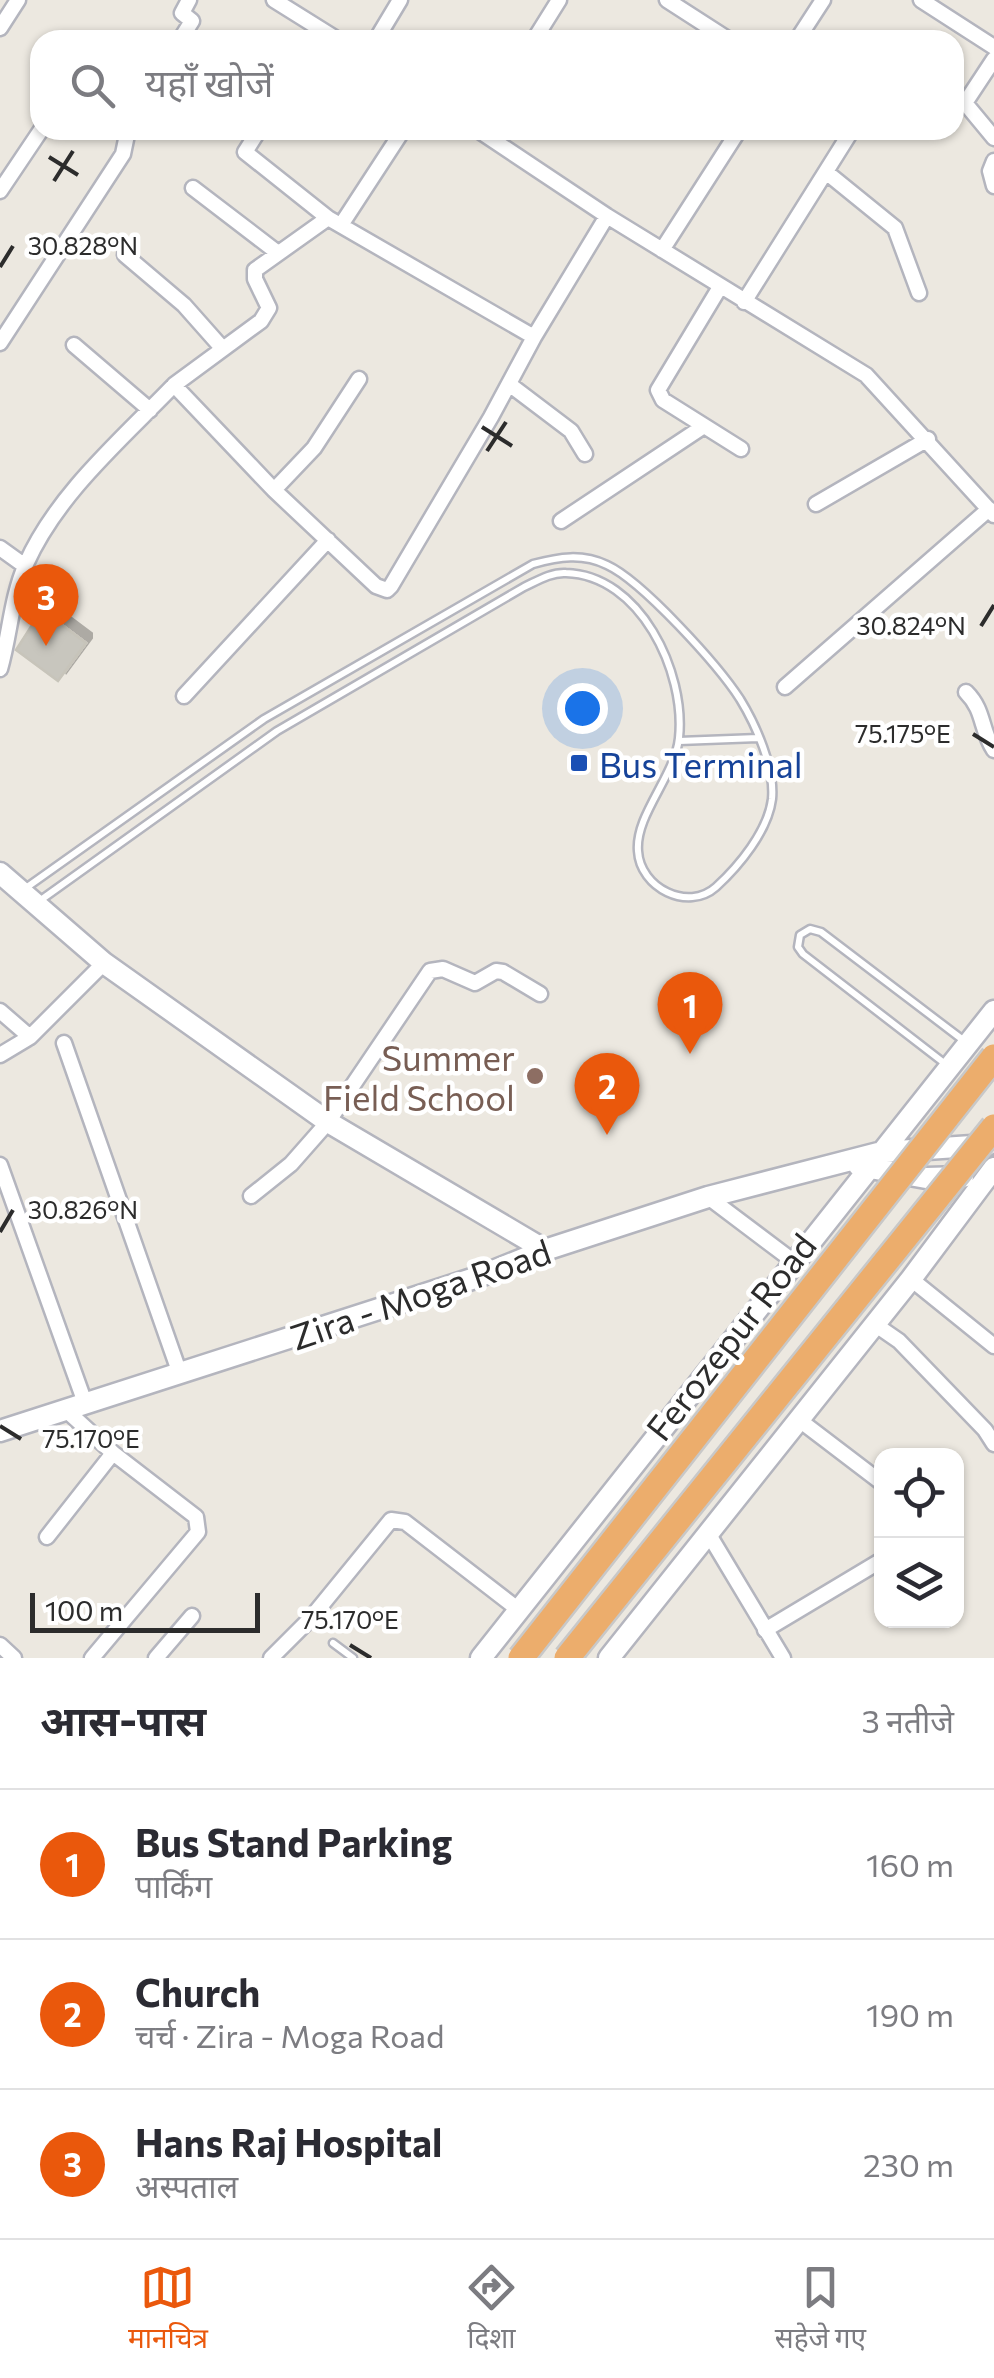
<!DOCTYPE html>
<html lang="hi">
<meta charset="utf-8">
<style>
body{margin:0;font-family:Commissioner,"Noto Sans Devanagari",sans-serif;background:#f2f2f3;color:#2b2b33}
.controls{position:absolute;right:30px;bottom:30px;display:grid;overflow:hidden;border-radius:20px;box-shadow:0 2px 8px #0004}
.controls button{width:90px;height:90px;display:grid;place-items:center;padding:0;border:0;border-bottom:2px solid #e1e1e2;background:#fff;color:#2b2b33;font:50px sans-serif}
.scale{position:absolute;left:30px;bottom:25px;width:230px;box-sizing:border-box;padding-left:10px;border:5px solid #2c2c2c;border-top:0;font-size:28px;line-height:35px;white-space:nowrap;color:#2c2c2c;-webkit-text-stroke:8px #fff;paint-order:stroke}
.you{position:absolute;left:582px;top:708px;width:35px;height:35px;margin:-25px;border:8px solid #fff;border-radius:50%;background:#1a73e8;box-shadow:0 0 0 15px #1a73e833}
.badge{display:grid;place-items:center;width:65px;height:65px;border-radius:50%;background:#ea580c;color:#fff;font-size:32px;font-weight:700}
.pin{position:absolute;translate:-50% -82px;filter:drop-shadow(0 2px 5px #0008)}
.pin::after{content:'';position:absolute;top:52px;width:35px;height:30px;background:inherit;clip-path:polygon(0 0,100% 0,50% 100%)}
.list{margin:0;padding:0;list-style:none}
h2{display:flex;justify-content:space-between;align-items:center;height:130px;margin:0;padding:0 40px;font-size:42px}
h2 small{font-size:32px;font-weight:400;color:#7c7c81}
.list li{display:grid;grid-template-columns:65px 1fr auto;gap:30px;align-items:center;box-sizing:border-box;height:150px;padding:0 40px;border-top:2px solid #e1e1e2}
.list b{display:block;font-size:38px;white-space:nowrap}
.list p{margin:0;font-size:32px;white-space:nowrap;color:#7c7c81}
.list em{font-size:32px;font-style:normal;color:#7c7c81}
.icon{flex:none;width:55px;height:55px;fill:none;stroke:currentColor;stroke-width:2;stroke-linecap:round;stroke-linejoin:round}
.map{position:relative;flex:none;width:994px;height:1658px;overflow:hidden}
.search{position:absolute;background:#fff;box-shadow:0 2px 8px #0004;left:30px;right:30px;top:30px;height:110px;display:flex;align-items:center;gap:25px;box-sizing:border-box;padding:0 35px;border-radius:30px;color:#7c7c81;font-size:38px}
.sheet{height:580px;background:#fff}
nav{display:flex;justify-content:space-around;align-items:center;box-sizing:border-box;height:140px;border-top:2px solid #e1e1e2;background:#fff;font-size:28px;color:#7c7c81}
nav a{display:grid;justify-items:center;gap:5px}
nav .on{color:#ea580c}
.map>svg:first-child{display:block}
</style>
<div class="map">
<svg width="994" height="1658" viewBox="0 0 994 1658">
<defs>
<filter id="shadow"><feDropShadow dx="8" dy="-8" stdDeviation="0" flood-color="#0004"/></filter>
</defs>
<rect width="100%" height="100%" fill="#ece8e0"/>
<path fill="#c8c6be" stroke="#c7c4ba" stroke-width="2.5" filter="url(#shadow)" d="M30,601L86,643L58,681L16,650L34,622L22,614Z"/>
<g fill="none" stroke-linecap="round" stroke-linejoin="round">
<g stroke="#b4b5be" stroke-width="11">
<path id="lane" d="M679,741L758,738
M23,890L264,719L533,564C559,557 582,553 607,565C642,581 718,665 740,699C756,725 775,768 772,799C768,831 739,866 716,887C688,912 640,888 638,851C635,815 675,776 679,738C686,672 640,575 566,573C551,572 537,581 524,587L277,731L38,902
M948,1066L803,954L798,947L800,935L810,929L821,932L963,1040
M333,1643L353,1658"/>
</g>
<g stroke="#b4b5be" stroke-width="19">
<path id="street" d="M274,0L338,40
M667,0L729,40
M921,0L994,47
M0,28L18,0
M180,40L192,21L182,13L189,0
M376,40L400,0
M534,40L559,0
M797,40L823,0
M954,96L965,103L994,138
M965,103L994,59
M259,130L245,152L328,218
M478,130L607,216L866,375L994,515
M994,161L990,171L994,186
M826,172L895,228L919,293
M193,188L278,253
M0,191L41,130
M341,225L403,130
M662,250L739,130
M125,255L184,305L223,349
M720,287L658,390L663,400L741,449
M744,302L852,130
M0,343L123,154L128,130
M74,345L150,410
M509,384L571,431L585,454
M174,385L261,321L269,308L255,279V270L328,218L534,337
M274,490L314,448L359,379
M816,504L928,439
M561,521L704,426
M0,548L25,566
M0,669C10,635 11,598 26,564C57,494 122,439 174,385L274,490L376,586L387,590L391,586L491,417L534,337L607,216
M785,687L989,509
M966,692C985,711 980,729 994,750
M184,696L328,540
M0,1011L30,1037
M64,1043L180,1374
M0,1055L30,1037L104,963
M0,1165L85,1403
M251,1196L291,1164L328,1122L430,971L443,969L475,983L496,971L503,972L540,994
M708,1197L793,1261
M911,1279L994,1346
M873,1323L899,1341L985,1430L994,1444
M66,1410L113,1453L196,1517L198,1532L92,1658
M798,1419L882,1483
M708,1533L783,1658
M47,1537L113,1453
M765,1630L882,1560
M0,1645L14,1658
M156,1658L192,1616
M271,1658L311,1618L391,1520L405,1522L519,1610"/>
</g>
<g stroke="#b4b5be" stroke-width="25">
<path id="secondary" d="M0,873L104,963L328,1122L545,1250
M859,1166L926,1178L963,1177
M0,1431L478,1277L545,1250L708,1197L882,1152L987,1145
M481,1658L994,1011
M609,1658L911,1279L994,1168"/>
</g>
<use href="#lane" stroke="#fff" stroke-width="6"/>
<use href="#street" stroke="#fff" stroke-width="14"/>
<use href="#secondary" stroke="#fff" stroke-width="20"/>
<g stroke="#c8c8c8" stroke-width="30" stroke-linecap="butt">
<path id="highway-bridge" d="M521,1658L994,1057
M567,1658L994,1127"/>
</g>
<use href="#highway-bridge" stroke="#ecad6c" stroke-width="25"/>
</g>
<path fill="none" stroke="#2c2c2c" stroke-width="4" d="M49,157L78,175M54,181L73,151M0,267L13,246M482,427L512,446M487,451L506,422M981,626L994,605M973,734L994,747M0,1232L13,1210M0,1426L21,1439M350,1645L371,1658"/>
<rect fill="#1a4fb4" stroke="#fff" stroke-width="4" x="569" y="753" width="20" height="20" rx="5"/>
<circle fill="#8d6e63" stroke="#fff" stroke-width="4" cx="535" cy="1076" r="10"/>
<g text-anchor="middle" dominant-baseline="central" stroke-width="9" stroke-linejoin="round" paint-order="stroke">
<g font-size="35" fill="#164399" stroke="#fff" text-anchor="start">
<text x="599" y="763">Bus Terminal</text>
</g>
<g font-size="35" fill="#785e54" stroke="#fff" text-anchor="end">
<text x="515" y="1056">Summer<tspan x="515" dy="40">Field School</tspan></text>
</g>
<g font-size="35" fill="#2c2c2c" stroke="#fff">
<text transform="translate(420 1293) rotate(-19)">Zira - Moga Road</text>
<text transform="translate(730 1336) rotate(-52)">Ferozepur Road</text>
</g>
</g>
<g font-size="25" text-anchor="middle" fill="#2c2c2c" stroke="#fff" stroke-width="9" stroke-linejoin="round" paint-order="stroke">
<text x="83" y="255">30.828°N</text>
<text x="911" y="635">30.824°N</text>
<text x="903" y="743">75.175°E</text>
<text x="83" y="1219">30.826°N</text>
<text x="91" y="1448">75.170°E</text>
<text x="350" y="1629">75.170°E</text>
</g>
</svg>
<div class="controls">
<button><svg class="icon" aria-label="locate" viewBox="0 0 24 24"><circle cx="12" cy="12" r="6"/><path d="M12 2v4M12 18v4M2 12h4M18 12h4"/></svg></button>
<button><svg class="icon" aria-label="layers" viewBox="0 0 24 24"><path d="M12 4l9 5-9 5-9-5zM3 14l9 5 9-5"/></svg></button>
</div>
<div class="scale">100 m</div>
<div class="you"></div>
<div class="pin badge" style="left:690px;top:1054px">1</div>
<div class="pin badge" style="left:607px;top:1135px">2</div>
<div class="pin badge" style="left:46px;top:646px">3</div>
<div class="search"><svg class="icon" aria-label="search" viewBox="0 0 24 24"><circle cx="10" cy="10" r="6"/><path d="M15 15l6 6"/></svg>यहाँ खोजें</div>
</div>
<section class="sheet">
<h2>आस-पास<small>3 नतीजे</small></h2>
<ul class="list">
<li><span class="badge">1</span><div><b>Bus Stand Parking</b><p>पार्किंग</p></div><em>160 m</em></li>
<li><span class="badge">2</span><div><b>Church</b><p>चर्च · Zira - Moga Road</p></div><em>190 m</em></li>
<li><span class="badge">3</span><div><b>Hans Raj Hospital</b><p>अस्पताल</p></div><em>230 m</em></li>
</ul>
</section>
<nav>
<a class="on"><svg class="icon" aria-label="map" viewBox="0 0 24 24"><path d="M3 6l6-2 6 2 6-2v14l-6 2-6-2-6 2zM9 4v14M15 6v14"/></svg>मानचित्र</a>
<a><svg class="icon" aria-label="directions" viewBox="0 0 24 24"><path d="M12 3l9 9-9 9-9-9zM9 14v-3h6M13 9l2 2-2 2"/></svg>दिशा</a>
<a><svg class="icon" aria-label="saved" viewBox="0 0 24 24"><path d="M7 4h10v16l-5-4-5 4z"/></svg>सहेजे गए</a>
</nav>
